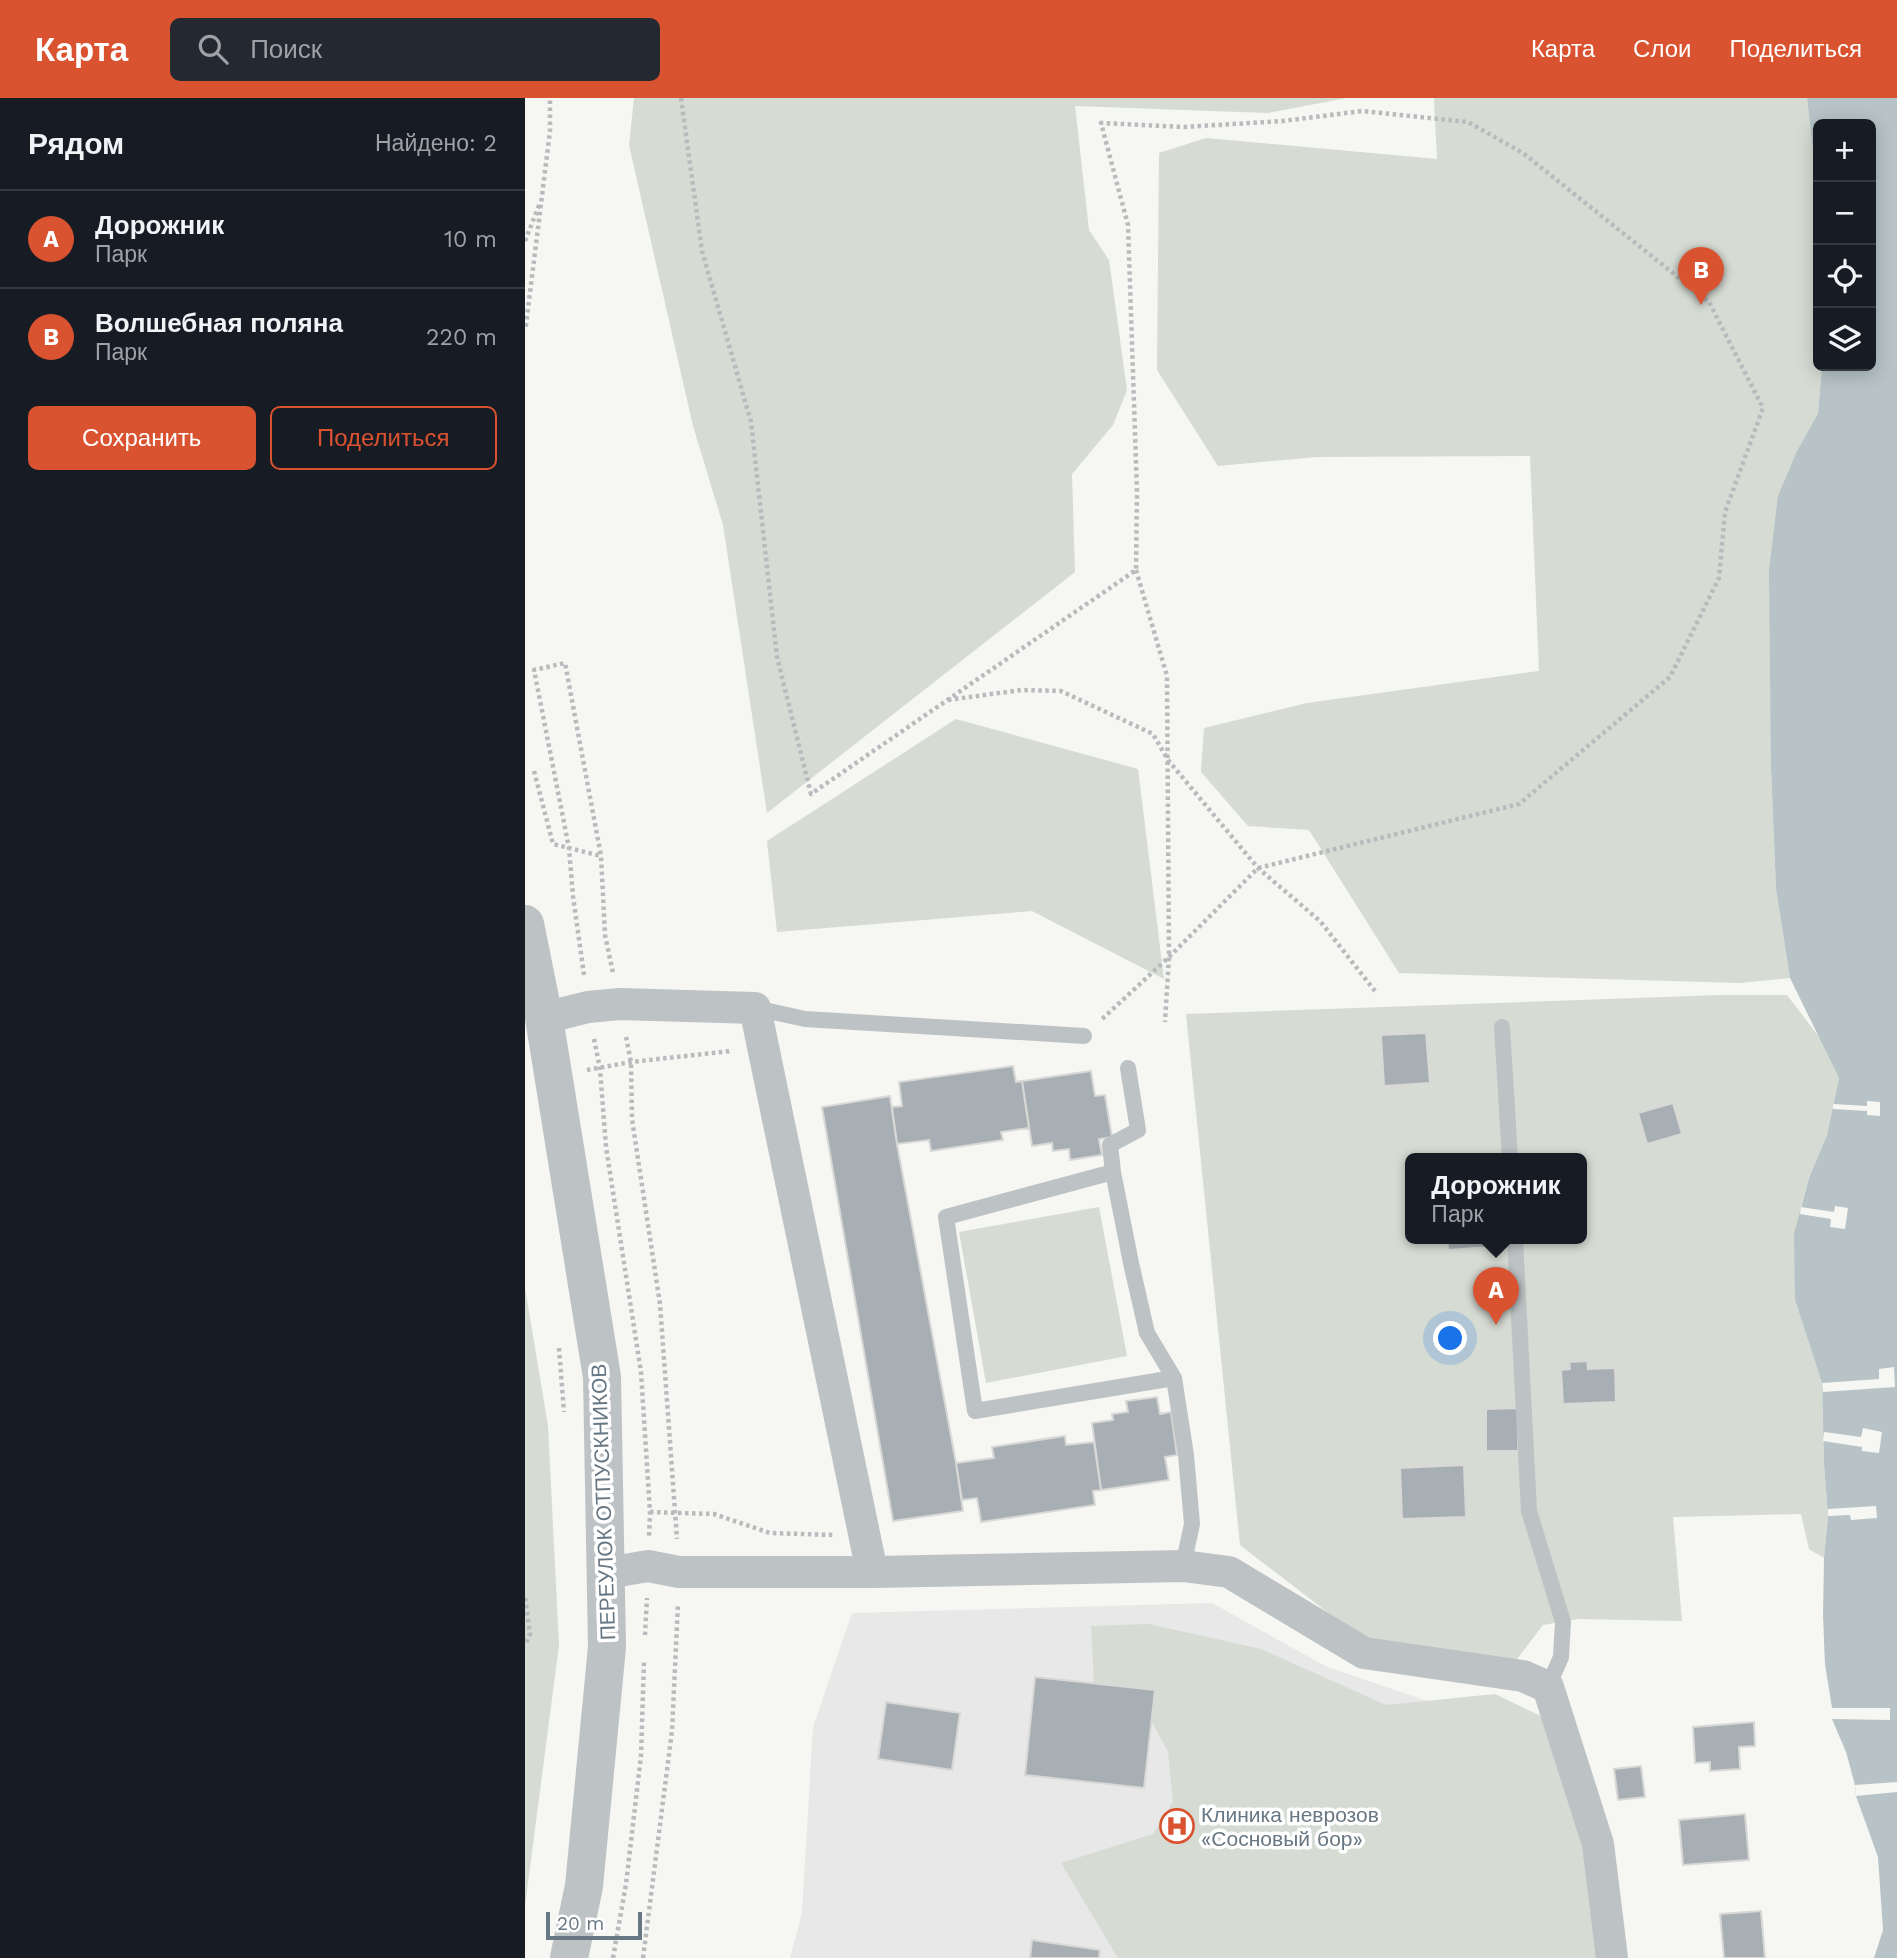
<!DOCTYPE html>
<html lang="ru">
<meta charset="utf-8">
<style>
body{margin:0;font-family:"Work Sans",sans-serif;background:#242831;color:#f1f3f6}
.controls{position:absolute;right:21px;top:21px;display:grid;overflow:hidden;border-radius:10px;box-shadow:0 4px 18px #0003}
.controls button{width:63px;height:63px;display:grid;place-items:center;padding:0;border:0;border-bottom:2px solid #363941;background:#171b24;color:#f1f3f6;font:35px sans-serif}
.scale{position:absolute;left:21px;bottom:18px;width:96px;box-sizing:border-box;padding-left:7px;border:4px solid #677783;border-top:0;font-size:19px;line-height:24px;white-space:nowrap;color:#677783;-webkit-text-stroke:5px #fff;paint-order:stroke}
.you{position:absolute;left:926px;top:1241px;width:24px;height:24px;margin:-18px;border:5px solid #fff;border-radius:50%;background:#1a73e8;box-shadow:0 0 0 10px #1a73e833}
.badge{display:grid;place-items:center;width:46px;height:46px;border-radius:50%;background:#da5330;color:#fff;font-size:23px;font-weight:700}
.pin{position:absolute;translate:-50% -58px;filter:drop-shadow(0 2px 4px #0008)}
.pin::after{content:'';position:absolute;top:37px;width:24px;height:21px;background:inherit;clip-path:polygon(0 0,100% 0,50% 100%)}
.popup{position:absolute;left:880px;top:1055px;width:182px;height:91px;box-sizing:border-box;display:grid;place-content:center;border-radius:10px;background:#171b24;filter:drop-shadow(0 2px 5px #0005);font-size:23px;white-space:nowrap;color:#9ea1a6}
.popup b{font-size:26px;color:#f1f3f6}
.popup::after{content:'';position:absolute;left:50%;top:100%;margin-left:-14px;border:14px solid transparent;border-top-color:#171b24}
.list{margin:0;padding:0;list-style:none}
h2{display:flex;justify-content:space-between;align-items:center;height:91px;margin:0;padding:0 28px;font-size:30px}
h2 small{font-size:23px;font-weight:400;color:#9ea1a6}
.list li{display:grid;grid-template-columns:46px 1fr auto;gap:21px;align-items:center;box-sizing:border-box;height:98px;padding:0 28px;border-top:2px solid #363941}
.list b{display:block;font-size:26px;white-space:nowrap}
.list p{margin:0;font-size:23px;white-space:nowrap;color:#9ea1a6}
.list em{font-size:23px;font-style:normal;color:#9ea1a6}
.actions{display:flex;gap:14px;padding:21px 28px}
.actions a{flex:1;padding:16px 0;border:2px solid #da5330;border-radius:10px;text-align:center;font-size:24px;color:#da5330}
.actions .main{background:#da5330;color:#fff}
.icon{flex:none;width:38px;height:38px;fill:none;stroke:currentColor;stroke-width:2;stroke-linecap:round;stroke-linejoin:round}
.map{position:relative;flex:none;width:1372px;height:1860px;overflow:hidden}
header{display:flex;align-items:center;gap:42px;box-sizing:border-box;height:98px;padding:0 35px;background:#da5330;color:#fff}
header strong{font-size:33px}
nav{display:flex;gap:38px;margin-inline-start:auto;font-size:24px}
.search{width:490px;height:63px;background:#242831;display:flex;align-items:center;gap:18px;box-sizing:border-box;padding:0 24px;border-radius:10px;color:#9ea1a6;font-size:26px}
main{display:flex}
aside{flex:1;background:#171b24}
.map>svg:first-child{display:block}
</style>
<header>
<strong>Карта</strong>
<div class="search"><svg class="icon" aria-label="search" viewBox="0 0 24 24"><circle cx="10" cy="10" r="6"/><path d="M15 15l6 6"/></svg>Поиск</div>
<nav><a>Карта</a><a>Слои</a><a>Поделиться</a></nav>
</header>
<main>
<aside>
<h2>Рядом<small>Найдено: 2</small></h2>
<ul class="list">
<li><span class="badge">A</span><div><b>Дорожник</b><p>Парк</p></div><em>10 m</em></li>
<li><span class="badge">B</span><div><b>Волшебная поляна</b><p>Парк</p></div><em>220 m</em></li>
</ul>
<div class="actions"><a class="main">Сохранить</a><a>Поделиться</a></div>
</aside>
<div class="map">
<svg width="1372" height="1860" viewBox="0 0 1372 1860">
<rect width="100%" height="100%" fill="#f6f6f3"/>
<path fill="#e7e8e7" d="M687,1505L800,1568L1013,1641L1036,1860H265L277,1815L288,1629L327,1515Z"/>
<path fill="#d6dbd3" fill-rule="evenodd" d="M109,0H822L743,15L550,8L564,132L584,162L602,292L588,327L547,376L550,474L242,715L198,427L168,328L104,47Z
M909,0H1282L1293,97V268H1297L1293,315L1272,353L1246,671L1251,791L1265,880L1215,885L874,875L784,732L723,728L676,674L679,630L782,605L1014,573L1005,358L792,359L693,368L632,272L634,55L681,40L912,61Z
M431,621L613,671L639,881L507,813L252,834L242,743Z
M1195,897H1262L1295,940L1314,980L1302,1037L1284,1080L1276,1109L1270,1202L1297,1285L1299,1366L1303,1418L1299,1460L1284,1451L1276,1416L1148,1419L1157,1523L1053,1521L1018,1527L989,1565L841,1544L715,1447L661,916ZM885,1061H1057V1141H885Z
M574,1109L602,1258L461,1285L434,1134Z
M0,1190L23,1328L34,1547L0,1808Z
M624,1526L736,1551L861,1607L970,1596L1020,1620L1064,1746L1079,1860H593L536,1765L628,1736L648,1704L643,1654L626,1622L569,1585L566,1528Z"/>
<path fill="#b7c3c7" d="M1282,0H1372V1860H1349L1358,1832L1353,1759L1331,1698L1330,1687L1321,1654L1307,1621V1610L1300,1566L1298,1518L1299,1460L1303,1418L1299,1366L1297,1285L1270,1202L1269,1136L1284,1080L1302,1037L1314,980L1265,880L1251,791L1246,671L1244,472L1253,398L1272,353L1293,315L1297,268H1346V26H1293V97Z"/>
<path fill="#f6f6f3" d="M1342,1003L1355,1004V1018L1342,1017V1013L1308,1011V1006L1342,1008Z
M1310,1108L1323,1110L1320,1131L1305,1129L1306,1121L1275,1116L1276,1109L1309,1114Z
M1369,1269L1370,1289L1298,1294L1297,1285L1354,1281V1271Z
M1338,1330L1357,1334L1354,1355L1337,1353V1349L1298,1343L1299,1334L1336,1339Z
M1351,1408L1352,1420L1326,1422L1325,1417L1303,1418V1411Z
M1307,1610H1365V1622L1307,1621Z
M1372,1684V1694L1331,1698L1330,1687Z"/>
<path fill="#a7afb4" stroke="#d8d8d6" stroke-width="2" d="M901,935L905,985L859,988L856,937Z
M488,968L491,984L497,983L504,1030L476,1034L478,1042L406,1053L404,1042L372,1046L367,1009L377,1008L374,984Z
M566,973L570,998L580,997L587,1039L574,1041L577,1057L545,1062L544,1051L528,1053L527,1045L507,1048L497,983Z
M365,998L372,1046L431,1365L438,1413L368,1423L297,1009Z
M1148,1005L1157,1036L1122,1046L1113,1015Z
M922,1141H980V1148L923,1152Z
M1062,1263L1063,1271L1090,1270L1091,1304L1038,1306L1036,1272L1045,1271L1044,1264Z
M632,1299L635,1316L646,1314L652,1357L640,1359L644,1382L576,1392L567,1325L588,1322L587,1316L603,1314L601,1303Z
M993,1310V1353H961V1311Z
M540,1338L541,1347L569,1344L576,1392L568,1393L570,1407L456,1424L452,1400L437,1402L431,1365L469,1360L467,1349Z
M939,1367L941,1419L877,1421L875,1370Z
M510,1579L630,1592L619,1690L500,1677Z
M361,1604L435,1615L427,1672L353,1661Z
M1229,1624L1230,1648L1214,1649L1215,1671L1185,1673V1664L1170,1665L1168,1629Z
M1116,1668L1120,1699L1093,1702L1089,1671Z
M1220,1716L1224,1762L1158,1767L1154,1722Z
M1236,1813L1240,1860H1199L1195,1816Z
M507,1842L575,1852L574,1860H505Z"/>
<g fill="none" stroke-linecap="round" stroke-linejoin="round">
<path stroke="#b8bbbd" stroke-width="4.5" stroke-dasharray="3.5 3.5" stroke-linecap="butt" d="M156,0L177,153L226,324L252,559L286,696L611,472L612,394L603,127L576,25L659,29L758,23L837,13L943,24L998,55L1184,204L1238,310L1200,414L1194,480L1145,579L994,706L733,770L644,859L575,923
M0,143L15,105
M0,228L1,227L25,33V0
M611,472L642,578L644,859L640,924
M423,602L496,592L536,593L628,636L643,662L733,770L795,823L850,893
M9,673L28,746L76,758
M59,877L48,798L44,750L9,572L40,565L76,758L80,837L88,875
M101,939L106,964L107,1021L135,1206L152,1441
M69,941L75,971L81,1049L116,1274L125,1414L124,1439
M62,972L106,964L206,953
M34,1250L39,1314
M125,1414L189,1416L245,1435L308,1437
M0,1500L5,1536L0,1547
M120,1537L122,1500
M88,1860L101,1786L116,1658L119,1563
M118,1860L147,1633L153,1506"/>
<path stroke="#bdc2c5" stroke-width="16" d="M230,910L280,921L559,938
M977,929L985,1061
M603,970L613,1032L585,1047L588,1074L606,1165L622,1235L649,1280L661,1357L667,1426L658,1468
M588,1074L421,1119L450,1313L649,1280
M990,1141L1004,1413L1038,1524L1036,1559L1023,1589"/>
<path stroke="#bdc2c5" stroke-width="32" d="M19,920L63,909L95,906L230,910L347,1474
M82,1475L123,1468L154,1474H347L658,1468L704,1474L839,1555L998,1578L1023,1589L1073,1746L1087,1860"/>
<path stroke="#bdc2c5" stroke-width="38" d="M0,826L19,920L77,1279L82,1549L59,1788L44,1860"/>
</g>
<defs>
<g id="hospital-ring" transform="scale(1.75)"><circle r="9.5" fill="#fff" stroke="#da5330" stroke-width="1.5"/><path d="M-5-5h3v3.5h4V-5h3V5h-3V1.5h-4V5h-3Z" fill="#da5330"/></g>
</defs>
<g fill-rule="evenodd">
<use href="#hospital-ring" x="652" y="1728"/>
</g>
<g text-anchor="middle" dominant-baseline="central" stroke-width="7" stroke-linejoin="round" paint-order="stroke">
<g font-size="21" fill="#677783" stroke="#fff">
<text transform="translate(78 1404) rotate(-92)">ПЕРЕУЛОК ОТПУСКНИКОВ</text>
</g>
<g font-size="21" fill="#677783" stroke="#fff" text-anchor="start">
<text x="676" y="1716">Клиника неврозов<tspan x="676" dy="24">«Сосновый бор»</tspan></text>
</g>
</g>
</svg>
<div class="controls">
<button>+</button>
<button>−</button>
<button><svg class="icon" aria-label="locate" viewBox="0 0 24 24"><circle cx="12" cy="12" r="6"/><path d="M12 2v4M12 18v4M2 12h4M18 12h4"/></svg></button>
<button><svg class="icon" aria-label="layers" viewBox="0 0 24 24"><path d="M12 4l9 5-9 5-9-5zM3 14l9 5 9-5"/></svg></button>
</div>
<div class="scale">20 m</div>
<div class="you"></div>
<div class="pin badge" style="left:971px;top:1227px">A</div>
<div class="popup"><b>Дорожник</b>Парк</div>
<div class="pin badge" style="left:1176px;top:207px">B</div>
</div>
</main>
